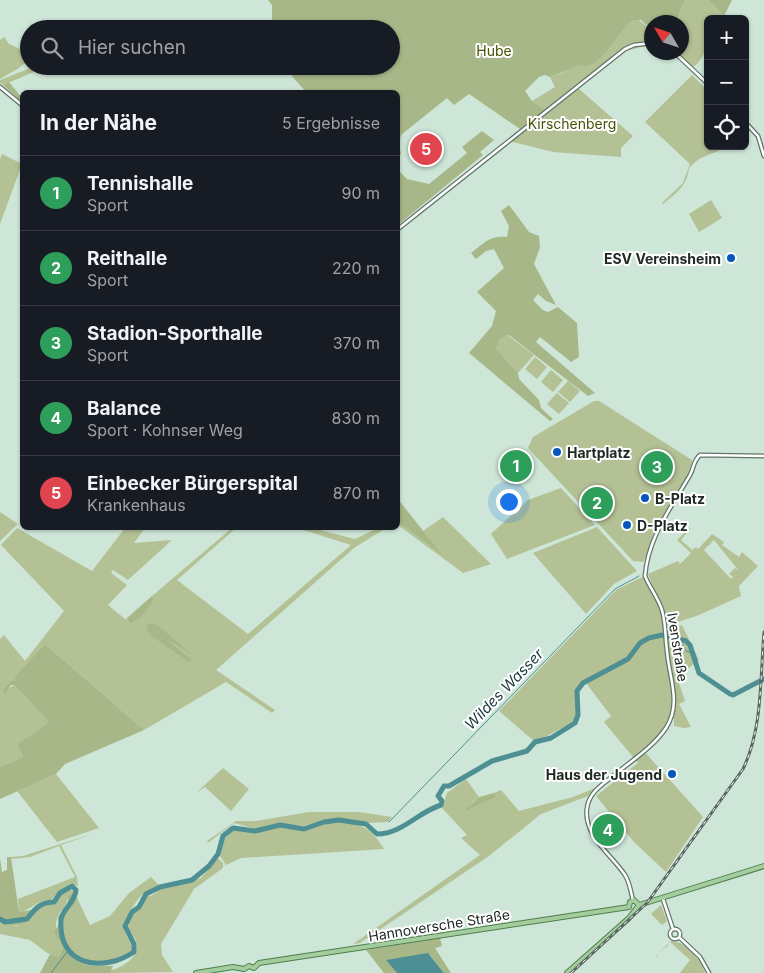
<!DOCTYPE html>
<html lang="de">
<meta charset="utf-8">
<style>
body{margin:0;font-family:Inter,sans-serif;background:#242831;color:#f1f3f6}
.controls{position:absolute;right:15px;top:15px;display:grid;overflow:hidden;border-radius:8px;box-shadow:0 1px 4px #0004}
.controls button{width:45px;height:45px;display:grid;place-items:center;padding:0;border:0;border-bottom:1px solid #363941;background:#171b24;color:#f1f3f6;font:25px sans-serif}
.compass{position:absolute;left:644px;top:15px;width:45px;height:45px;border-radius:50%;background:#171b24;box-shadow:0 1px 4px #0004;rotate:309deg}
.you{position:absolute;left:508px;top:501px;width:18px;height:18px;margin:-12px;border:4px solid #fff;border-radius:50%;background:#1a73e8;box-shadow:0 0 0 8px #1a73e833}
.badge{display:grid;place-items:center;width:32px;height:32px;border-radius:50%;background:#db2777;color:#fff;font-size:16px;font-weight:700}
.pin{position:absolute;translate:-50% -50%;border:2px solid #fff;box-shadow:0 1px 5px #0006}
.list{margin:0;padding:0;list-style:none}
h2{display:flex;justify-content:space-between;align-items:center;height:65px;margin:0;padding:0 20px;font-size:21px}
h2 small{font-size:16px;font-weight:400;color:#9ea1a6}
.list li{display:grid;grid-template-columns:32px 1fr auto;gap:15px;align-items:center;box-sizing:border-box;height:75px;padding:0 20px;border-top:1px solid #363941}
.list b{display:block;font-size:19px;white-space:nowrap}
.list p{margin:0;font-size:16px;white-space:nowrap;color:#9ea1a6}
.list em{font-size:16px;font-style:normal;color:#9ea1a6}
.icon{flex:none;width:28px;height:28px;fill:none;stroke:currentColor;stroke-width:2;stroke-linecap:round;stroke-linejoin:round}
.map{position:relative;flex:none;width:764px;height:973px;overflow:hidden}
.search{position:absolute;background:#171b24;box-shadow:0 1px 4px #0004;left:20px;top:20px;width:380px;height:55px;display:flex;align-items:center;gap:12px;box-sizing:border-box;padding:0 18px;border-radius:28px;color:#9ea1a6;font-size:19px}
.panel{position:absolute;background:#171b24;box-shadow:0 1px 4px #0004;left:20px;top:90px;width:380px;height:440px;border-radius:8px}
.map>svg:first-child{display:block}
</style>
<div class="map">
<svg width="764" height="973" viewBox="0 0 764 973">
<rect width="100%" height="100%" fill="#cee6d8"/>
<path fill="#b4c195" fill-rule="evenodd" d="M685,0H708L724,16L722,19H708C708,35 709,57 693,67L678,53L682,52V22H676Z
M637,19L651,29L649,45L626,51L578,88L633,136L621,148V157L553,152L509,141L522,131L520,129L543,110L532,101L555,87L550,77L564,72L630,21Z
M4,37L9,44L29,53V60L19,68L0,79V40Z
M36,66H48L3,85L0,83V80Z
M692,75L708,91V146H726C716,155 704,153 692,165C687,169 689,176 685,182C680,191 670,198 663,204L662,203L683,183L690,164L645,122Z
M2,154L22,164L0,224V160Z
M711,200L722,218L699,232L689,214Z
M507,335L534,355L518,373L495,347L498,339Z
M535,357L547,367L537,379L525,369Z
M551,370L563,380L553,392L541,382Z
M568,381L580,391L570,402L558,392Z
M557,393L569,403L559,414L547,404Z
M594,401H599L692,460C688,486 666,507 655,529C650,540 651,554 643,562L633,561L528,448L533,437Z
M561,488L595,525L507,559L491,534L528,500Z
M0,512L18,524L0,541Z
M443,517L491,564L463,573L398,525V522L438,552L423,531Z
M597,527L637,571L614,584L586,614L533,553Z
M17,528L92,571L125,528H145L134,543L172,540L128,580L113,570L111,573L127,585L108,605L130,623L154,600L152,596L232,528H236L177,580L248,634L351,545L297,528H312L355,539L378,528H386L354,548L216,670L275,710L272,713L226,682L144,730L45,644L14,677L15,681L12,680L8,689L14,685L49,722L17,744L23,757L0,767V639L4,635L25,661L64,611L1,545ZM156,624L179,648L170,641H167L189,658L150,635Z
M689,528L690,529L681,540L692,550L696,547L698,549L712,534L724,542L722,545L739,557L742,552L758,566L739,586L741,596L699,615L672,624L666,619L648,574L678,561L680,564L691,553L677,540ZM714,540L739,571L735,568L729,574L733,577L731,579L704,550Z
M644,576L661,611L665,630L682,625L699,660L677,677L685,701L679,704L691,727L684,728L674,726V719L669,718L659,735L643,750L703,817L666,872L634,842L596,796L638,763L604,722L611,716L586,683L629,659L641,644L665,635L639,642L627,658L582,682L576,691L577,715L574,722L535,742L499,711L616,590Z
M223,768L249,789L231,811L205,787L196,793Z
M56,774L99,828L57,842L17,791Z
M466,779L479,797L471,803L497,796L494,793L501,790L519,811L573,797L595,788L588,796L541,814L489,856L360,943L353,944L480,855L461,838L467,835L442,808L447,793Z
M309,812H359L392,817L388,822L369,823L329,819L305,826L272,824L256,829L234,823L208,843L207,841L236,821H256Z
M336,821C363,826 368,824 384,849L241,858L226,865L220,856L224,840L233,830L255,833L277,827L308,830L326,822Z
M95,833L61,845L77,877L78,886L71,883L59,891L51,900C38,900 31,909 19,913L18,899L75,877L59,846L30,857L12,859L11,857L23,856Z
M218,858L223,863V868L194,889L161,944L162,955L173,972L110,973L109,971C122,967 141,958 136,941C134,936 130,932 128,927L130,919L147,896H151L161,889L201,878Z
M151,877L160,886C155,889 150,890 145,892C139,896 122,921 124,929C127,938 132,942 133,951C121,964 115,966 98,965C93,965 87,965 82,964C67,959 63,932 63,918L78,900L90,925L110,916L129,893Z
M70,889L74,892L68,896C68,904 63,908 59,914C53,925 57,938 63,948L59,957L47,953L30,940L0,934V922L17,926C29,919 40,904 53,903L62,893Z
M661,905L667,921L662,925L651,914Z
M671,941C686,941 701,960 705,973H680L690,960L670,942L666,948L664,947L657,955L658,958L656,956Z"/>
<path fill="#a8b787" d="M268,0H685L676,22H652L651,29L641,20H633C619,28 599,74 580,65L550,77L545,75L539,77L525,91L532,101L544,110L520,129L469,94L454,105L447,98L401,135L398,148L401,152L398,161V92H306L283,66H391V29H268L272,20V5Z
M708,0H732L724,16Z
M39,68L9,82L22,98V102L3,85Z
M482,131L494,140L480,152L483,155L398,225V170L407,179L429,184L467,153L462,147Z
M509,205L529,232L539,236L540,247L534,264L556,305L546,301L538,294L533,300L543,310L548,312L558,307L577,323L579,357L571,362L540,337L536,342L595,393L588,396L510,336L507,335L499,339L496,348L518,373L519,379L539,400L541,408L553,419L550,421L469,353L492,326L496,311L477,292L504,268L494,249L486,251L476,259L471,253C484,243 490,235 507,237L509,226L501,211Z
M398,499L442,555L398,522Z
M152,596L154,600L140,618L130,623L126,619Z
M149,623L156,624L193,655L167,640L192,660L189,662L150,635L146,627Z
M45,644L144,730L65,764L56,774L0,799V767L23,757L17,744L49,722L14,685H11L5,694L3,690L12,680L15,681L14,677Z
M494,793L497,796L463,812L479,797Z
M7,857H11L19,912L31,910L33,914C23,927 15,927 0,922V858L2,872L7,870Z
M74,892L78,900L63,918C63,932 67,957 81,963C90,967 103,965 113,966L110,973H40L50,954L59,957L63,948L54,932L59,924L58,917L68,903V896Z
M440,938L442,946L435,948L451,973H444L430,955L387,960L397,973H384L366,950Z"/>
<path fill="#4d8f93" d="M428,953L444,973H397L386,960Z"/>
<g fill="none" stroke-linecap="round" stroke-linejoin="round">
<path stroke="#4d8f93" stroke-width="1" d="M679,640L686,651L692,653
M389,822L615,589L639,576
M51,973L67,952"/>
<path stroke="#4d8f93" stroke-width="5" d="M0,919L5,922L27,919C35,909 40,902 54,902L60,893L72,886L76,890C75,903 62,909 61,920C58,966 102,973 134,952V944L125,926L132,912L139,907L146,894L160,887L192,880L209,866L218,854L223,836L233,828L255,831L280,825L304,829L324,822L339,820L366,824L377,834C402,834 418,812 441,805L442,801L438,796L444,786H449L492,761L527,751L535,742L551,738L575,723L578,715L577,691L583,683L628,659L640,643L649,638L662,635L686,641L690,645L699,673L730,694L733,695L764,679"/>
<g stroke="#60766a" stroke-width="5">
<path id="minor" d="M674,52L708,84
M0,87L22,105
M745,122L758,136L764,156
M398,229L625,49L634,45L652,43
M663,899L673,929
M633,901C631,892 630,883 625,875C612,855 583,836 587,808C589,791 606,782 618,772C634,759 654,746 666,728C682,703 669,678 667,651C665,637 666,624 662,610C658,598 650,588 645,576C648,537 671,508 690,475C694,468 693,461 700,455L764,456
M670 934a5 5 0 1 1 10 0a5 5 0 1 1-10 0Z
M679,937L700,957L709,973"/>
</g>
<g stroke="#4e7e49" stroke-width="6">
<path id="major" d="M639,905L764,866
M629,907L630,902L634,900L639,905
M196,973L233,967L244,969L249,966L254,968L259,963L629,907
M567,973L629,918L639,905"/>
</g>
<use href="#minor" stroke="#fff" stroke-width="2.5"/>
<use href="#major" stroke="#a3cd9e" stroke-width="4"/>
<g stroke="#59685f" stroke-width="3">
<path id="rail" d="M571,973L647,903L743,769C763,728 760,677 764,632"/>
</g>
<use href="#rail" stroke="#fff" stroke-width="1" stroke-dasharray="4" stroke-linecap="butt"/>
</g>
<g fill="#0556bf" stroke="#fff" stroke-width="2">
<circle cx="731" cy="258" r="5"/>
<circle cx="557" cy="452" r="5"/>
<circle cx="645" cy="498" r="5"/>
<circle cx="627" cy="525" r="5"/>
<circle cx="672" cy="774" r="5"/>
</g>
<g text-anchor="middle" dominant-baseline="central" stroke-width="4" stroke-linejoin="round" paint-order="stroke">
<g font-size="14" fill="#445405" stroke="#fff">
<text x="494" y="50">Hube</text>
<text x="572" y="123">Kirschenberg</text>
</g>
<g font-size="14" font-weight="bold" fill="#202a24" stroke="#fff" text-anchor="start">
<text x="721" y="258" text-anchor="end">ESV Vereinsheim</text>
<text x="567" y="452">Hartplatz</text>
<text x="655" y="498">B-Platz</text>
<text x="637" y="525">D-Platz</text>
<text x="662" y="774" text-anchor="end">Haus der Jugend</text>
</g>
<g font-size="14" fill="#202a24" stroke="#fff">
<text transform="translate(678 647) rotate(81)">Ivenstraße</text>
<text transform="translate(439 925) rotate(-9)">Hannoversche Straße</text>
</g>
<g font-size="15" font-style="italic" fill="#17393b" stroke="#fff">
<text transform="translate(504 689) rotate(-46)">Wildes Wasser</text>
</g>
</g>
</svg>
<div class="controls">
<button>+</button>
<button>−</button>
<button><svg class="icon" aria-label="locate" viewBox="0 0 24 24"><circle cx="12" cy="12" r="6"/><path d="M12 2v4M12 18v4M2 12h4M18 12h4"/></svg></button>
</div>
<svg class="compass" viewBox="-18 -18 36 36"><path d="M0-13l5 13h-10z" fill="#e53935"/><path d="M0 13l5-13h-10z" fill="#9ea1a6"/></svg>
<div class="you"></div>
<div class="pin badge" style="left:516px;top:466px;background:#2e9e5b">1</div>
<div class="pin badge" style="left:597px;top:503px;background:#2e9e5b">2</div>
<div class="pin badge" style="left:657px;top:467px;background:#2e9e5b">3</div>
<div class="pin badge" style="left:608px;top:830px;background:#2e9e5b">4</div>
<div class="pin badge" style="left:426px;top:149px;background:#e0444e">5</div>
<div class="search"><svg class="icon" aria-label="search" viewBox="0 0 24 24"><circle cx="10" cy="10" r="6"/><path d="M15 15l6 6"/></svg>Hier suchen</div>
<section class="panel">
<h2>In der Nähe<small>5 Ergebnisse</small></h2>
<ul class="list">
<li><span class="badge" style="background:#2e9e5b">1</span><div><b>Tennishalle</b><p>Sport</p></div><em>90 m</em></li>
<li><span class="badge" style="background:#2e9e5b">2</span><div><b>Reithalle</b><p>Sport</p></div><em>220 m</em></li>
<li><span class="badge" style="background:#2e9e5b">3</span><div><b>Stadion-Sporthalle</b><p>Sport</p></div><em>370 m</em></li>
<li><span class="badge" style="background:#2e9e5b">4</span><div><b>Balance</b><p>Sport · Kohnser Weg</p></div><em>830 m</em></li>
<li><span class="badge" style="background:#e0444e">5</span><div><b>Einbecker Bürgerspital</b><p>Krankenhaus</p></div><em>870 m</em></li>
</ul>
</section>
</div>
